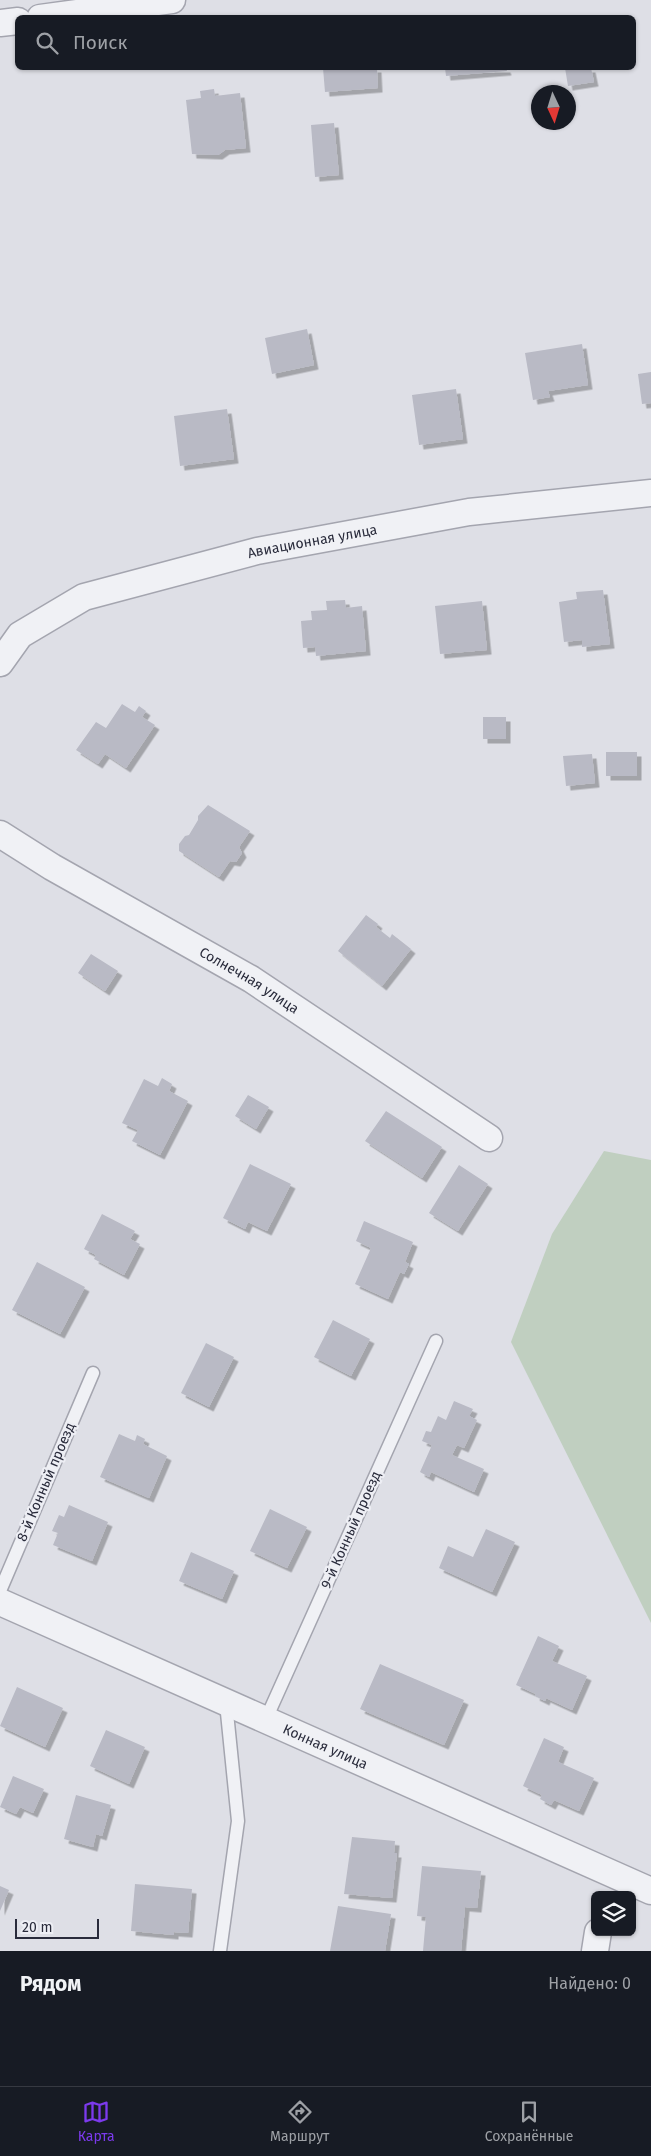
<!DOCTYPE html>
<html lang="ru">
<meta charset="utf-8">
<style>
body{margin:0;font-family:"Fira Sans",sans-serif;background:#242831;color:#f1f3f6}
.controls{position:absolute;right:15px;bottom:15px;display:grid;overflow:hidden;border-radius:8px;box-shadow:0 1px 4px #0004}
.controls button{width:45px;height:45px;display:grid;place-items:center;padding:0;border:0;border-bottom:1px solid #363941;background:#171b24;color:#f1f3f6;font:25px sans-serif}
.compass{position:absolute;left:531px;top:85px;width:45px;height:45px;border-radius:50%;background:#171b24;box-shadow:0 1px 4px #0004;rotate:176deg}
.scale{position:absolute;left:15px;bottom:12px;width:84px;box-sizing:border-box;padding-left:5px;border:2px solid #292b3b;border-top:0;font-size:14px;line-height:18px;white-space:nowrap;color:#292b3b;-webkit-text-stroke:4px #edeef4;paint-order:stroke}
.list{margin:0;padding:0;list-style:none}
h2{display:flex;justify-content:space-between;align-items:center;height:65px;margin:0;padding:0 20px;font-size:21px}
h2 small{font-size:16px;font-weight:400;color:#9ea1a6}
.icon{flex:none;width:28px;height:28px;fill:none;stroke:currentColor;stroke-width:2;stroke-linecap:round;stroke-linejoin:round}
.map{position:relative;flex:none;width:651px;height:1951px;overflow:hidden}
.search{position:absolute;background:#171b24;box-shadow:0 1px 4px #0004;left:15px;right:15px;top:15px;height:55px;display:flex;align-items:center;gap:12px;box-sizing:border-box;padding:0 18px;border-radius:8px;color:#9ea1a6;font-size:19px}
.sheet{height:135px;background:#171b24}
nav{display:flex;justify-content:space-around;align-items:center;box-sizing:border-box;height:70px;border-top:1px solid #363941;background:#171b24;font-size:14px;color:#9ea1a6}
nav a{display:grid;justify-items:center;gap:2px}
nav .on{color:#7c3aed}
.map>svg:first-child{display:block}
</style>
<div class="map">
<svg width="651" height="1951" viewBox="0 0 651 1951">
<defs>
<filter id="shadow"><feDropShadow dx="4.5" dy="4.5" stdDeviation="0" flood-color="#0004"/></filter>
</defs>
<rect width="100%" height="100%" fill="#dedfe6"/>
<path fill="#c0cfc0" d="M604,1151L651,1160V1623L511,1342L552,1234Z"/>
<path fill="#b9bac5" filter="url(#shadow)" d="M323,68H377L378,88L325,92Z
M445,68H506L507,71L446,76Z
M565,68H591L594,82L568,86Z
M214,89L215,96L240,93L246,148L225,150L218,155L192,154L186,100L201,98L200,91Z
M334,123L339,175L315,177L311,125Z
M307,329L314,365L272,374L265,338Z
M582,344L588,385L548,391L550,397L533,400L525,353Z
M651,372V403L642,404L638,374Z
M456,389L463,439L419,445L412,395Z
M227,409L234,459L180,466L174,416Z
M603,590L610,644L582,647V640L564,642L559,602L577,599L576,592Z
M345,600L346,608L362,606L366,651L316,656L315,647L303,648L301,621L312,620L311,611L327,610L326,601Z
M482,601L487,650L440,654L435,606Z
M122,704L135,712L139,706L146,711L142,717L155,725L126,768L105,754L98,764L76,750L96,722L106,728Z
M483,717H506V739H483Z
M606,752H637V776H606Z
M592,754L595,783L566,786L563,756Z
M208,805L250,831L239,847L242,853L236,862L230,861L219,877L179,851V844L185,836L189,835L198,820V816Z
M366,915L378,924L376,927L390,938L392,934L411,949L382,986L338,951Z
M91,954L118,971L105,991L78,973Z
M162,1078L172,1084L169,1091L188,1101L160,1155L132,1141L138,1130L122,1123L144,1079L158,1086Z
M248,1095L269,1107L256,1129L235,1116Z
M386,1111L442,1147L422,1178L365,1141Z
M250,1164L291,1184L267,1231L248,1222L245,1229L223,1218Z
M459,1165L488,1184L458,1231L429,1213Z
M102,1214L135,1231L130,1239L140,1244L124,1275L94,1259L96,1255L84,1249Z
M364,1221L413,1242L405,1262L409,1264L404,1274L400,1272L388,1299L355,1284L371,1248L356,1241Z
M37,1262L85,1287L60,1334L12,1310Z
M333,1320L370,1339L351,1376L314,1357Z
M206,1343L234,1357L209,1407L181,1393Z
M454,1401L473,1409L469,1416L477,1420L464,1448L457,1445L452,1455L484,1469L474,1492L431,1472L429,1477L420,1472L432,1445L422,1441L426,1431L431,1432L438,1416L446,1420Z
M119,1434L135,1441L137,1435L145,1439L143,1444L167,1456L149,1498L100,1477Z
M69,1505L108,1522L92,1561L53,1545L58,1533L52,1531L59,1515L64,1517Z
M270,1509L307,1527L287,1568L250,1551Z
M486,1529L515,1542L492,1592L439,1568L448,1546L473,1557Z
M191,1552L234,1571L222,1599L179,1581Z
M538,1636L559,1646L552,1661L587,1676L572,1710L546,1698L545,1701L535,1696L536,1694L516,1685Z
M380,1664L464,1700L444,1745L360,1709Z
M17,1687L63,1708L45,1747L0,1726Z
M106,1730L145,1747L129,1784L90,1766Z
M544,1738L564,1747L558,1762L594,1778L579,1811L554,1800L551,1805L540,1799L542,1795L523,1786Z
M13,1776L44,1789L33,1813L20,1807L16,1814L0,1807Z
M76,1795L111,1805L102,1836L96,1834L93,1847L64,1839Z
M352,1837L395,1841L394,1853H397L392,1898L344,1894Z
M422,1866L481,1871L477,1908L465,1907L461,1951H423L426,1917L417,1916Z
M135,1884L192,1889L188,1933L174,1932V1935L131,1931Z
M0,1886L9,1890L0,1911Z
M338,1906L391,1914L385,1951H330Z"/>
<g fill="none" stroke-linecap="round" stroke-linejoin="round">
<g stroke="#a4a5af" stroke-width="15">
<path id="service" d="M0,1591L93,1373
M266,1719L436,1341
M220,1951L238,1821L226,1703"/>
</g>
<g stroke="#a4a5af" stroke-width="29">
<g id="minor">
<path d="M40,18L172,0"/>
<path d="M0,23L18,21"/>
<path id="s1" d="M0,663L20,635L84,597L257,551L469,512L651,493"/>
<path id="s2" d="M0,834L52,867L251,979L489,1138"/>
<path id="s3" d="M0,1602L651,1891"/>
<path d="M595,1951L598,1932"/>
</g>
</g>
<use href="#service" stroke="#f0f1f5" stroke-width="12"/>
<use href="#minor" stroke="#f0f1f5" stroke-width="26"/>
</g>
<g text-anchor="middle" dominant-baseline="central" stroke-width="4.5" stroke-linejoin="round" paint-order="stroke">
<g font-size="14" fill="#292b3b" stroke="#edeef4">
<text stroke="none"><textPath href="#s1" startOffset="344">Авиационная улица</textPath></text>
<text stroke="none"><textPath href="#s2" startOffset="289">Солнечная улица</textPath></text>
<text transform="translate(46 1482) rotate(-67)">8-й Конный проезд</text>
<text transform="translate(351 1530) rotate(-66)">9-й Конный проезд</text>
<text stroke="none"><textPath href="#s3" startOffset="356">Конная улица</textPath></text>
</g>
</g>
</svg>
<div class="controls">
<button><svg class="icon" aria-label="layers" viewBox="0 0 24 24"><path d="M12 4l9 5-9 5-9-5zM3 14l9 5 9-5"/></svg></button>
</div>
<svg class="compass" viewBox="-18 -18 36 36"><path d="M0-13l5 13h-10z" fill="#e53935"/><path d="M0 13l5-13h-10z" fill="#9ea1a6"/></svg>
<div class="scale">20 m</div>
<div class="search"><svg class="icon" aria-label="search" viewBox="0 0 24 24"><circle cx="10" cy="10" r="6"/><path d="M15 15l6 6"/></svg>Поиск</div>
</div>
<section class="sheet">
<h2>Рядом<small>Найдено: 0</small></h2>
<ul class="list">
</ul>
</section>
<nav>
<a class="on"><svg class="icon" aria-label="map" viewBox="0 0 24 24"><path d="M3 6l6-2 6 2 6-2v14l-6 2-6-2-6 2zM9 4v14M15 6v14"/></svg>Карта</a>
<a><svg class="icon" aria-label="directions" viewBox="0 0 24 24"><path d="M12 3l9 9-9 9-9-9zM9 14v-3h6M13 9l2 2-2 2"/></svg>Маршрут</a>
<a><svg class="icon" aria-label="saved" viewBox="0 0 24 24"><path d="M7 4h10v16l-5-4-5 4z"/></svg>Сохранённые</a>
</nav>
